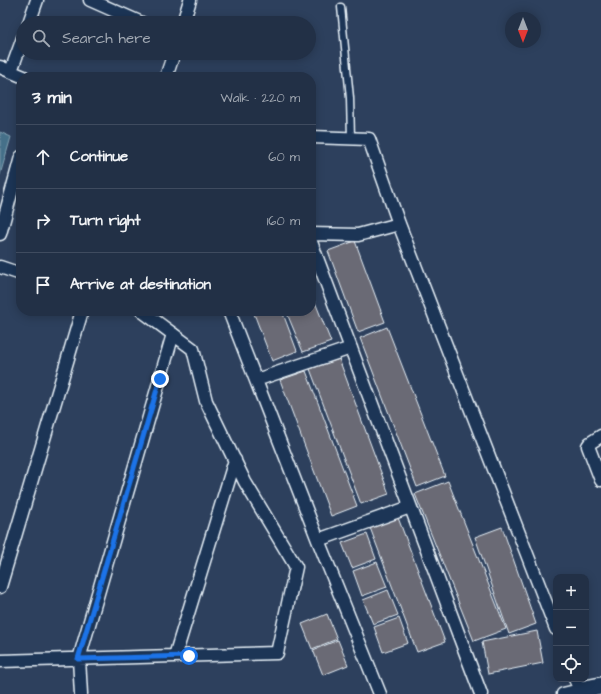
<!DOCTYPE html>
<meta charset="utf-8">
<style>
body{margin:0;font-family:"Architects Daughter",sans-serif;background:#2e3c51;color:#f1f3f6}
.controls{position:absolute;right:12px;bottom:12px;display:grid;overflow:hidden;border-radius:8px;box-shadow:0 2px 10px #0003}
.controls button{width:36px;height:36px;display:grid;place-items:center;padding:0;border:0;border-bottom:1px solid #3f4b5f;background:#223046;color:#f1f3f6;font:20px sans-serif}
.compass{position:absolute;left:505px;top:12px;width:36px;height:36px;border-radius:50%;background:#223046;box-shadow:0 2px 10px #0003;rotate:180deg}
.stop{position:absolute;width:12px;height:12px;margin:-9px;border:3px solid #1a73e8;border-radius:50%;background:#fff}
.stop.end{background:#1a73e8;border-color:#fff;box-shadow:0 1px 4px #0008}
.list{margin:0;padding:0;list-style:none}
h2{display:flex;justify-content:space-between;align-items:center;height:52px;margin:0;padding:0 16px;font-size:17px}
h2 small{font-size:13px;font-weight:400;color:#a2a9b3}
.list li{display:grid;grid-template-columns:26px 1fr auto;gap:12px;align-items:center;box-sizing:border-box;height:64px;padding:0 16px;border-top:1px solid #3f4b5f}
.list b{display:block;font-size:15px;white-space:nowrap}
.list em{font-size:13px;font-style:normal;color:#a2a9b3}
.icon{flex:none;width:22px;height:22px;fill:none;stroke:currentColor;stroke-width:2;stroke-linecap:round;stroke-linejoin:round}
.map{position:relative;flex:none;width:601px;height:694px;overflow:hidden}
.search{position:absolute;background:#223046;box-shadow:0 2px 10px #0003;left:16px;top:16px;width:300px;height:44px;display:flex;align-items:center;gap:10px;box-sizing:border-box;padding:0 14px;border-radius:22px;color:#a2a9b3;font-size:15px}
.panel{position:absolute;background:#223046;box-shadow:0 2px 10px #0003;left:16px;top:72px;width:300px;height:244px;border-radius:16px}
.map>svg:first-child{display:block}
</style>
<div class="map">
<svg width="601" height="694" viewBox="0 0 601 694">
<rect width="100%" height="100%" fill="#2d405d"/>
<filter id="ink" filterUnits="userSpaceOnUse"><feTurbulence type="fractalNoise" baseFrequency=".025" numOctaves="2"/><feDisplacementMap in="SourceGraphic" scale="8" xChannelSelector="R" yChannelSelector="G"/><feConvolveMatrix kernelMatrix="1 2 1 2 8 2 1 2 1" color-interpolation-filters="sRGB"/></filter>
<g filter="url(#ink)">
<path fill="#447089" stroke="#86a4b5" d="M0,132L11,137L0,175Z"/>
<path fill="#6b6a75" stroke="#e8f1f8" d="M355,241L385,322L358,332L328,251Z
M311,292L331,342L303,352L286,311H311Z
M253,311H282L297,351L272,361Z
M387,327L445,476L417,487L360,338Z
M339,359L389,494L361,504L310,369Z
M306,371L357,506L331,516L280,380Z
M448,481L506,629L474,641L415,494Z
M397,515L445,642L417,652L369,525Z
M502,527L536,624L509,634L475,537Z
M367,534L376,559L352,568L342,543Z
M377,562L387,587L362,596L353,571Z
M388,590L398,615L373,624L363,600Z
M327,614L337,639L312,649L302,624Z
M399,618L408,643L383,652L374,627Z
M537,631L543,663L488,674L482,642Z
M338,640L348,665L323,675L313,650Z"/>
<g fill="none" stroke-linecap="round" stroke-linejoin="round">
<g stroke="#e8f1f8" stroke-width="9">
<path id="lane" d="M341,7L350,98L351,138"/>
</g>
<g stroke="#e8f1f8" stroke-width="15">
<path id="street" d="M90,0L142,23
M29,23L37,0
M183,23L190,0
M0,67L24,77
M11,71L23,38
M166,77L174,53
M311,137L369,139L399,224L556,629
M0,234L21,157
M311,234L358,235L399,224
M311,242L481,694
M0,267L21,274
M229,311L318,540L380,694
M256,380L351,348
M601,436L590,443L588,446L601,480
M318,540L410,507
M0,587L82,311
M175,656L235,460
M0,661L277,653L296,567L245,482L206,401L193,349L142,311
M81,694L79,659L173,334
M563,694L580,690L575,679"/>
</g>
<g stroke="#e8f1f8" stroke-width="20">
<path id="secondary" d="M580,694V690L601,686"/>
</g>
<use href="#lane" stroke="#1d3557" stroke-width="6"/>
<use href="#street" stroke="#1d3557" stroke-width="12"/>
<use href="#secondary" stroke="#1d3557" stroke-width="17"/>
</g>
</g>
<g fill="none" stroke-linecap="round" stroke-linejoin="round" filter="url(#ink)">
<path stroke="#1a73e8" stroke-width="5" d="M160,379L78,659L189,656"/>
</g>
</svg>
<div class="controls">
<button>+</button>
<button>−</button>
<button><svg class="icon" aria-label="locate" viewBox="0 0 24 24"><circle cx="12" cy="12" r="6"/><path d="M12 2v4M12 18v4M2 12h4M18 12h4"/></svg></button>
</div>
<svg class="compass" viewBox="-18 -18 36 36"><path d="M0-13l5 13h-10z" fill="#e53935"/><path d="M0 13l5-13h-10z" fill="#a2a9b3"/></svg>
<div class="stop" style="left:189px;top:656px"></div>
<div class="stop end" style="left:160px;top:379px"></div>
<div class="search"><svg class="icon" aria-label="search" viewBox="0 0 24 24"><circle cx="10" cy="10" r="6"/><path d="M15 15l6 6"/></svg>Search here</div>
<section class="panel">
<h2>3 min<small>Walk · 220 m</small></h2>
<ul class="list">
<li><svg class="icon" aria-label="ahead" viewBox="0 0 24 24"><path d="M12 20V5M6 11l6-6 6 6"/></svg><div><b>Continue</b></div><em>60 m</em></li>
<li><svg class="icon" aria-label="right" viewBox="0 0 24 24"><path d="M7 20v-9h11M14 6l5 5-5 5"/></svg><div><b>Turn right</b></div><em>160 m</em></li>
<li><svg class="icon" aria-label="arrive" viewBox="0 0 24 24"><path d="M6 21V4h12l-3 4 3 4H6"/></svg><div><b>Arrive at destination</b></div></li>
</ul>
</section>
</div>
